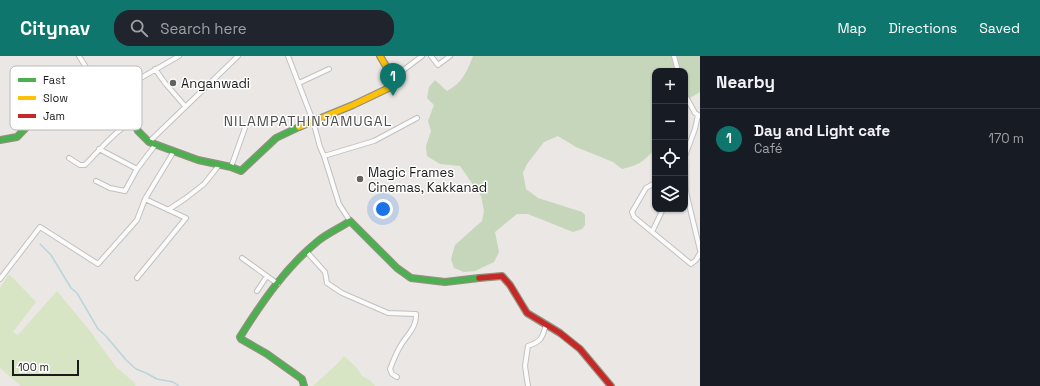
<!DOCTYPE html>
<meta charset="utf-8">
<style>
body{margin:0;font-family:"Space Grotesk",sans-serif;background:#20242c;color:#f1f3f6}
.controls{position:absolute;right:12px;top:12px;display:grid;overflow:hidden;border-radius:8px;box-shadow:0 1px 3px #0004}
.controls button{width:36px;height:36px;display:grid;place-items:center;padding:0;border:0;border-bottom:1px solid #363941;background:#171b24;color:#f1f3f6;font:20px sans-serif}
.scale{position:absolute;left:12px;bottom:10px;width:67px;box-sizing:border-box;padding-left:4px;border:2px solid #1b1b1b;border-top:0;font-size:11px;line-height:14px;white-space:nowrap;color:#1b1b1b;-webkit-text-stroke:3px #fff;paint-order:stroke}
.you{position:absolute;left:383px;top:153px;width:14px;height:14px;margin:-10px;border:3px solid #fff;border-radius:50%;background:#1a73e8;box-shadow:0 0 0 6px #1a73e833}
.badge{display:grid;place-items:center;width:26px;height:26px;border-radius:50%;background:#0f766e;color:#fff;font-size:13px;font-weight:700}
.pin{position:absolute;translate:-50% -33px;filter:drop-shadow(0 1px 2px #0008)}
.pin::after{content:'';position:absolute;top:21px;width:14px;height:12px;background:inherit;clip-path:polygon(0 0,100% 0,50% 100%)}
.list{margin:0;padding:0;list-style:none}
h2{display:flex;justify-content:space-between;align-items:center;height:52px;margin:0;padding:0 16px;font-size:17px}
h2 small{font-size:13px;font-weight:400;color:#9ea1a6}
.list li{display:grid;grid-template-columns:26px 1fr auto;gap:12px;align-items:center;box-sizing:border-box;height:60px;padding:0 16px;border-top:1px solid #363941}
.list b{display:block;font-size:15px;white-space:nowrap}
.list p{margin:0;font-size:13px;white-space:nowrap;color:#9ea1a6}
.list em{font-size:13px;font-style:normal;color:#9ea1a6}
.icon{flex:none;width:22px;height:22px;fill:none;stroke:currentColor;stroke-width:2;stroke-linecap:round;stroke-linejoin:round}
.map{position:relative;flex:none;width:700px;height:330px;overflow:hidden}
header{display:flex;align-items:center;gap:24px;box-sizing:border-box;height:56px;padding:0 20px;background:#0f766e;color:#fff}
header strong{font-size:19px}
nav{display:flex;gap:22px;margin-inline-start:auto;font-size:14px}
.search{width:280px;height:36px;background:#20242c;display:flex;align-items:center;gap:10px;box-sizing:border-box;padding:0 14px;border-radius:16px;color:#9ea1a6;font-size:15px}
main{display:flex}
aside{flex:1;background:#171b24}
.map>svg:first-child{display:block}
</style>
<header>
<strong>Citynav</strong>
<div class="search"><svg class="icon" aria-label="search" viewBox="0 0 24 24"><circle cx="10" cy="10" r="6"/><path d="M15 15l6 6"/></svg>Search here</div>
<nav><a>Map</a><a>Directions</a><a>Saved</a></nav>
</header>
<main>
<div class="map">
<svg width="700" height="330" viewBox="0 0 700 330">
<rect width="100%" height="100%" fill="#eae7e4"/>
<path fill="#d7e5c4" d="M9,218L36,246L13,276L18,279L57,235L90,275L116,311L136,328L135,330H21L0,312V232Z
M344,300L356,311L362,320L371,325L375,330H313L338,307Z"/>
<path fill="#c6d6bb" d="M473,0H700V36L685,45V15H655V93C643,106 639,109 622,113L613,106L576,91L558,80L544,86L527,108L523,117L526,133L538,142L582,156L585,159V169L582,173L573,176L528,158H517L495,176L499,196L494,206L475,215L464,216L454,212L451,203L455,189L482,165L484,155L481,140L460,110L440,108L427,100L426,90L431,75L428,65L434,49L427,42L429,31L435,24L447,35C462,27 467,16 473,0Z"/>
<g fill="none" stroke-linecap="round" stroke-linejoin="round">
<path stroke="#b9d5db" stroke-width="1.5" d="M40,188L51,199L71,232L77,237L98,273L106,280L126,304L136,313L146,317L157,323L173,326L179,330"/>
<g stroke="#c2c1c0" stroke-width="6">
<path id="street" d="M79,0L87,13L89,22L86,25
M288,0L313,65L320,91L324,100L339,148L350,165
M431,0L438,9L450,0
M674,0L678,15
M155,13L165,27L185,50
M393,22L422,0
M139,23L179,0
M299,27L329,13
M685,39L695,57L700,60
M698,59L695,73L685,100L686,136L700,194
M149,86L238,0
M99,93L137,113
M324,100L374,85L417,62
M69,102L80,109H85C100,93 115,76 134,63
M231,111L245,72
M96,125L110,132L125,135L137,113L156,88
M655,129L653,128L646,132L632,156L634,161L691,208L696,204L700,197
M168,154L186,142L204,128L220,108
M652,176L663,153
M306,195L325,216L327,227L342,237L388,257L416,258C417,271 407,279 401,289C396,297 393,305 390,313L392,318L397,321
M242,202L278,228
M137,222L186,162L145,143
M0,223L40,171L98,208L137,164L145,143L174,95
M257,235L267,220
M528,330L525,310L528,290C542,285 542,282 546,269"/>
</g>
<g stroke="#91917e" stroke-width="8">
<path id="fast" d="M0,84L17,81L39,58L81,26L86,25L96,32L112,40L130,54L138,75L149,86L198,104L231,111L241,115L276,82L299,71
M304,330L302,323L267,298L241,283L240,281C262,246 286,211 318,185C328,177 340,172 350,165L397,212L411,222L445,226L479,222"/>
</g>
<g stroke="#91917e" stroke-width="8">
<path id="slow" d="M299,71L353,49L395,29L393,22L380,0"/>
</g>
<g stroke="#91917e" stroke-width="8">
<path id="jam" d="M479,222L502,220L510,229L527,257L560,277L580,293L611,330"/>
</g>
<use href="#street" stroke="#fcfbfb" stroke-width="4"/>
<use href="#fast" stroke="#4caf50" stroke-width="5.5"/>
<use href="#slow" stroke="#ffc107" stroke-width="5.5"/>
<use href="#jam" stroke="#c62828" stroke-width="5.5"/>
</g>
<g fill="#636261" stroke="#fff" stroke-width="1.5">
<circle cx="173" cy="27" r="4"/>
<circle cx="360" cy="123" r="4"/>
</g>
<g text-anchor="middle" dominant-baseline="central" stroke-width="3" stroke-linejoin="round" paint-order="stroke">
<g font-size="13" fill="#1b1b1b" stroke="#fff" text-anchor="start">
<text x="181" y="27">Anganwadi</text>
<text x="368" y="116">Magic Frames<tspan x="368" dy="15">Cinemas, Kakkanad</tspan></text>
</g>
<g font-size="14" letter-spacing="1" fill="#4e4e4e" stroke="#fff">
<text x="308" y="65">NILAMPATHINJAMUGAL</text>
</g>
</g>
<rect x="10" y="10" width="132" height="64" rx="6" fill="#fff" stroke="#bbb" stroke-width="1"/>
<rect x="18" y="22" width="18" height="4" fill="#4caf50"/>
<rect x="18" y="40" width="18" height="4" fill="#ffc107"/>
<rect x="18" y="58" width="18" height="4" fill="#c62828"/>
<g font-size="11" fill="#1b1b1b">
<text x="43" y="28">Fast</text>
<text x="43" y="46">Slow</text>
<text x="43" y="64">Jam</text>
</g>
</svg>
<div class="controls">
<button>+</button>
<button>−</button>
<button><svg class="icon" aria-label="locate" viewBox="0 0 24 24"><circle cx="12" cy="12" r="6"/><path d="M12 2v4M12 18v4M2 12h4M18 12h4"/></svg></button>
<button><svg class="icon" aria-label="layers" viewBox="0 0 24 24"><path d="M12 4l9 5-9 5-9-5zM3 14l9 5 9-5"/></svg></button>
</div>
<div class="scale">100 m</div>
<div class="you"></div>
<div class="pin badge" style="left:393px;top:40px">1</div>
</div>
<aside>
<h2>Nearby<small></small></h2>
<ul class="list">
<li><span class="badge">1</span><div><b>Day and Light cafe</b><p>Café</p></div><em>170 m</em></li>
</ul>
</aside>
</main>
